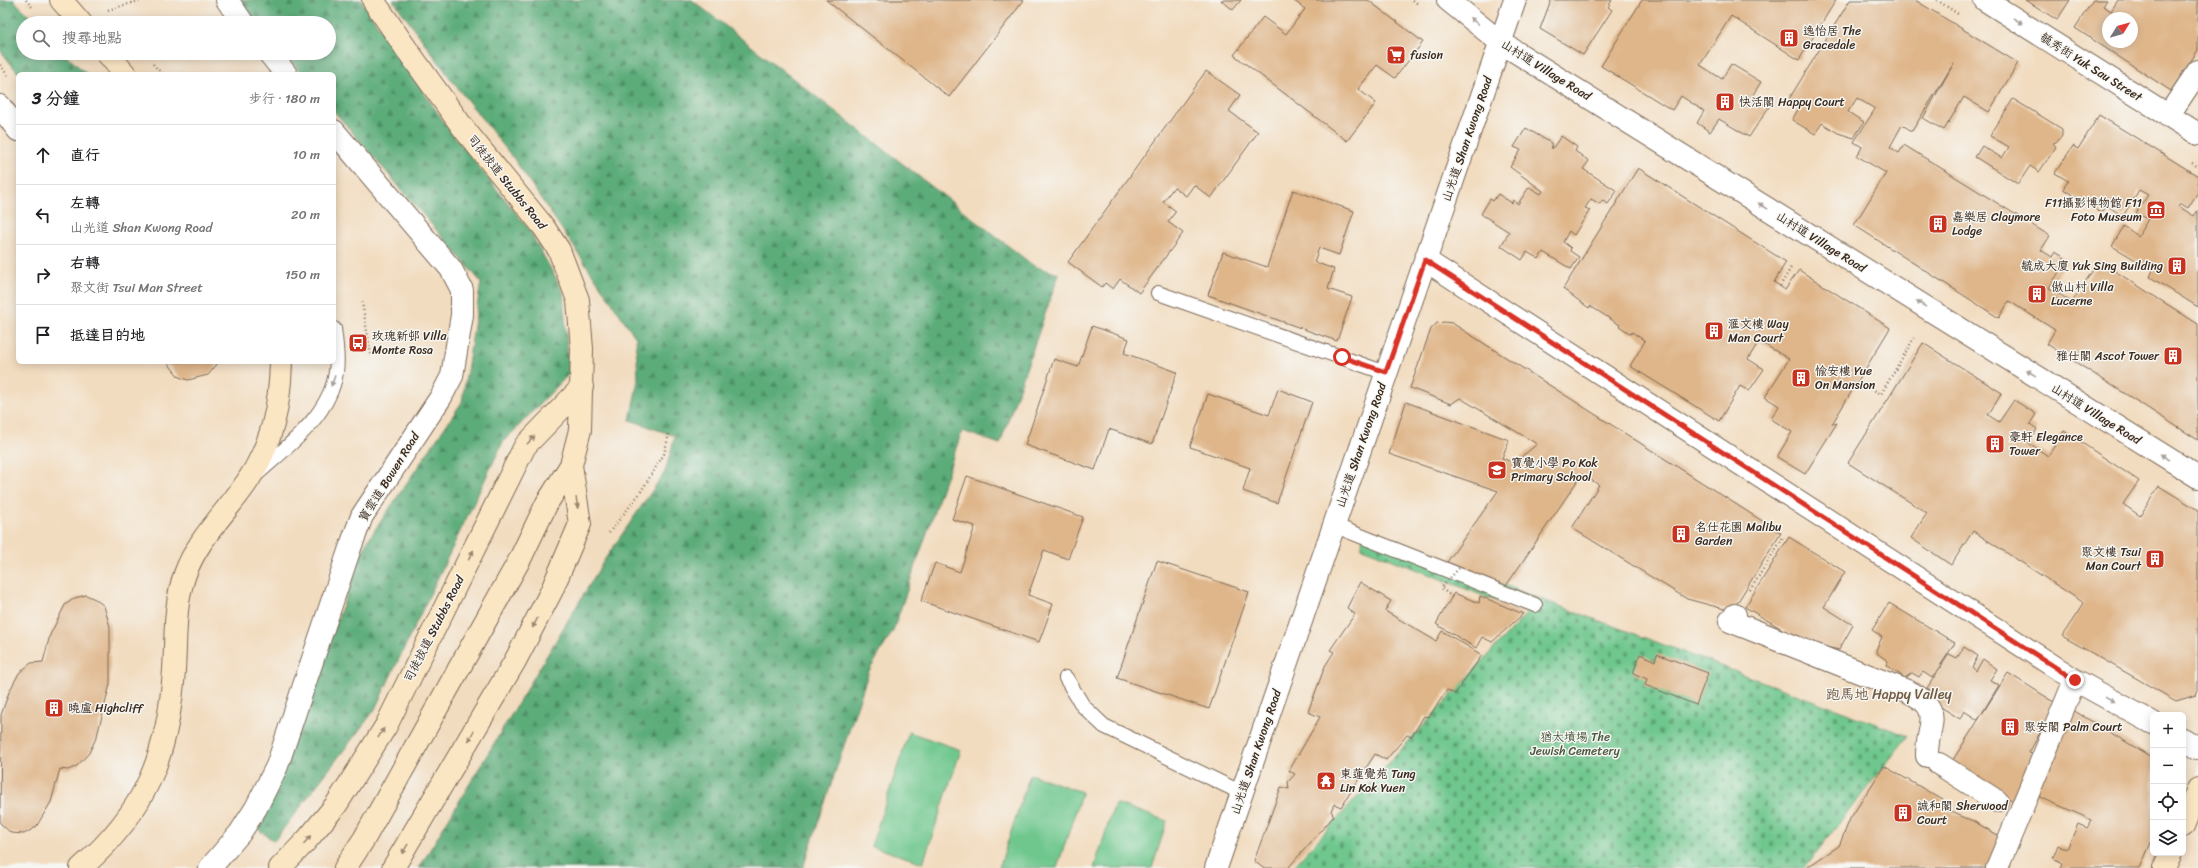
<!DOCTYPE html>
<html lang="zh-TW">
<meta charset="utf-8">
<style>
body{margin:0;font-family:Sriracha,"LXGW WenKai TC",sans-serif;background:#f2f2f2;color:#202124}
.controls{position:absolute;right:12px;bottom:12px;display:grid;overflow:hidden;border-radius:6px;box-shadow:0 2px 10px #0003}
.controls button{width:36px;height:36px;display:grid;place-items:center;padding:0;border:0;border-bottom:1px solid #e0e0e0;background:#fff;color:#202124;font:20px sans-serif}
.compass{position:absolute;left:2102px;top:12px;width:36px;height:36px;border-radius:50%;background:#fff;box-shadow:0 2px 10px #0003;rotate:53deg}
.stop{position:absolute;width:12px;height:12px;margin:-9px;border:3px solid #d93025;border-radius:50%;background:#fff}
.stop.end{background:#d93025;border-color:#fff;box-shadow:0 1px 4px #0008}
.list{margin:0;padding:0;list-style:none}
h2{display:flex;justify-content:space-between;align-items:center;height:52px;margin:0;padding:0 16px;font-size:17px}
h2 small{font-size:13px;font-weight:400;color:#757577}
.list li{display:grid;grid-template-columns:26px 1fr auto;gap:12px;align-items:center;box-sizing:border-box;height:60px;padding:0 16px;border-top:1px solid #e0e0e0}
.list b{display:block;font-size:15px;white-space:nowrap}
.list p{margin:0;font-size:13px;white-space:nowrap;color:#757577}
.list em{font-size:13px;font-style:normal;color:#757577}
.icon{flex:none;width:22px;height:22px;fill:none;stroke:currentColor;stroke-width:2;stroke-linecap:round;stroke-linejoin:round}
.map{position:relative;flex:none;width:2198px;height:868px;overflow:hidden}
.search{position:absolute;background:#fff;box-shadow:0 2px 10px #0003;left:16px;top:16px;width:320px;height:44px;display:flex;align-items:center;gap:10px;box-sizing:border-box;padding:0 14px;border-radius:22px;color:#757577;font-size:15px}
.panel{position:absolute;background:#fff;box-shadow:0 2px 10px #0003;left:16px;top:72px;width:320px;height:292px;border-radius:6px}
.map>svg:first-child{display:block}
</style>
<div class="map">
<svg width="2198" height="868" viewBox="0 0 2198 868">
<defs>
<pattern id="forest-firs" width="22" height="20" patternUnits="userSpaceOnUse"><rect width="22" height="20" fill="#5bac79"/><path d="M5 1l3.5 6h-7zM16 11l3.5 6h-7z" fill="#4c8c63"/></pattern>
<pattern id="cemetery-stones" width="16" height="16" patternUnits="userSpaceOnUse"><rect width="16" height="16" fill="#6fc78e"/><path d="M2 7V4a2 2 0 0 1 4 0v3zM10 15v-3a2 2 0 0 1 4 0v3z" fill="#5ca273"/></pattern>
</defs>
<rect width="100%" height="100%" fill="#f6f6f2"/>
<filter id="ink" filterUnits="userSpaceOnUse"><feTurbulence type="fractalNoise" baseFrequency=".025" numOctaves="2"/><feDisplacementMap in="SourceGraphic" scale="8" xChannelSelector="R" yChannelSelector="G"/><feConvolveMatrix kernelMatrix="1 2 1 2 8 2 1 2 1" color-interpolation-filters="sRGB"/></filter>
<filter id="wash" filterUnits="userSpaceOnUse"><feTurbulence type="fractalNoise" baseFrequency=".012" numOctaves="4" result="noise"/><feDisplacementMap in="SourceGraphic" scale="16" xChannelSelector="R" yChannelSelector="G"/><feGaussianBlur stdDeviation="0.9" result="paint"/><feColorMatrix in="noise" values="0 0 0 0 0 0 0 0 0 0 0 0 0 0 0 0 0 1.4 0 .05"/><feComposite in="paint" operator="in"/></filter>
<g filter="url(#wash)">
<rect width="100%" height="100%" fill="#f2dcbf"/>
<path fill="url(#forest-firs)" stroke="#4b6b4c" d="M0,0H14L35,23H23V53H63L87,74H19L0,50Z
M240,0H361L450,131L528,228L563,291L569,374L503,442L374,711L274,841L259,830L366,543L462,402L481,282L334,111V74H302L284,53H329V23H258Z
M393,0H692L1034,266L1059,274L1000,444L962,431L893,631L869,671L803,868H419L605,559L665,472L675,436L630,420L638,380L636,338L514,159L456,86Z"/>
<path fill="url(#cemetery-stones)" stroke="#557856" d="M1366,530L1530,595L1908,736L1804,868H1292L1527,613L1360,547Z"/>
<path fill="#6fc78e" stroke="#557856" d="M909,732L961,750L923,863L871,846Z
M1030,774L1082,792L1057,868H999Z
M1115,803L1167,821L1152,868H1094Z"/>
<g id="blocks">
<path fill="#dfb68a" fill-rule="evenodd" d="M826,0H1024L949,97Z
M1221,0H1241L1233,10Z
M1293,0H1368L1423,42L1395,78L1377,65L1358,89L1376,103L1347,141L1234,55L1263,17L1286,34L1305,9Z
M1551,0H1612L1608,7L1612,10L1583,55L1540,29Z
M1642,0H1836L1799,60L1731,16L1700,65L1722,79L1731,64L1761,82L1752,96L1769,107L1749,137L1719,119L1710,132L1697,123L1704,111L1681,96L1672,110L1601,66Z
M1850,0H1915L2018,63L1989,112L1964,97L1944,130L1923,118L1954,63L1912,131L1902,125L1890,147L1899,153L1904,145L2050,236L2041,250L2052,257L2055,252L2067,259L2049,288L2072,302L2099,261L2198,324V440L2047,344L2055,330L2009,301L1999,318L1854,225L1886,173L1857,156L1862,147L1854,142L1875,109L1857,98L1848,112L1864,122L1854,138L1838,133L1822,123L1815,134L1792,120L1800,106L1789,99Z
M2026,0H2070L2057,20Z
M2093,0H2107L2103,6L2111,11L2118,0H2198V50L2171,91L2075,28ZM2108,18H2132V42H2108Z
M1206,71L1240,95L1229,111L1258,132L1211,198L1194,185L1186,196L1174,187L1163,202L1176,211L1168,222L1183,233L1139,293L1120,279L1113,289L1105,283L1102,287L1068,262Z
M2013,99L2062,129V136L2058,141L2053,143L2056,147L2039,172L2030,166L2018,184L1975,157L1982,146L2002,158L2009,147L1990,136Z
M2099,115L2198,176V192L2188,208L2180,203L2178,206L2194,216L2198,210V307L2150,277L2153,270L2112,246L2124,226L2138,236L2148,219L2136,213L2148,195L2139,190L2123,216L2106,205L2101,213L2063,189L2068,181L2055,173L2073,146L2078,149Z
M1526,128L1551,143L1552,149L1561,136L1577,147L1575,151L1589,161L1583,169L1617,191L1608,204L1602,200L1600,204L1591,199L1585,208L1590,210L1574,235L1569,231L1563,242L1571,248L1570,251L1579,257L1571,269L1543,252L1539,259L1527,252L1522,260L1501,246L1509,232L1481,214L1490,199L1493,201L1498,194L1512,203L1513,200L1518,204L1529,187L1541,194L1543,191L1510,167L1521,150L1514,147Z
M1638,168L1786,262L1774,282L1785,290L1799,270L1890,328L1832,424L1837,423L1805,474L1777,457L1792,432L1771,419L1779,406L1765,397L1789,359L1759,341L1748,359L1764,369L1749,391L1740,386L1719,421L1630,366L1645,341L1632,332L1631,334L1619,326L1620,325L1590,306L1589,308L1563,289Z
M1293,190L1354,211L1339,255L1319,248L1314,262L1334,269L1328,289L1352,297L1337,341L1208,295L1223,252L1267,267Z
M1444,322L1452,323L1781,533L1732,611L1687,599L1572,528L1599,485L1582,474L1506,586L1447,562L1498,491L1389,454L1406,402L1509,440L1502,458L1514,463L1537,444L1460,398L1451,404L1410,388L1431,329L1437,323Z
M1092,326L1129,339L1124,353L1177,372L1152,444L1109,429L1095,470L1025,445L1054,359L1078,367Z
M1923,343L2002,393L1988,415L1999,422L2014,400L2036,414L2030,424L2037,429L2029,443L2048,456L2064,431L2139,481L2123,504L2140,516L2159,486L2198,510V690L2196,695L2176,701L2062,636L2084,603L1973,531L1951,565L1911,538L1927,513L1848,463Z
M167,362H217L218,363L208,375L188,380L179,377Z
M1278,389L1312,402L1277,503L1243,491L1250,468L1190,447L1208,394L1269,415Z
M967,476L1083,517L1068,559L1044,550L1028,595L1053,604L1039,642L921,601L935,563L960,572L975,526L952,519Z
M1789,537L1845,572L1824,607L1853,625L1839,650L1802,641L1745,607Z
M1157,561L1249,592L1209,709L1117,678Z
M1360,582L1391,601L1385,611L1436,641L1442,631L1482,655L1455,694L1447,690L1429,717L1424,716L1412,736L1407,735L1386,760L1375,754L1341,807L1334,804L1331,811L1334,816L1288,868H1263L1254,861L1281,787L1289,789L1288,782L1295,774L1289,771L1320,717L1308,712L1325,666L1334,652L1330,650L1355,614L1347,608Z
M1454,593L1479,603L1480,596L1523,614L1492,642L1482,637L1476,648L1436,624Z
M86,595L95,599L104,606L110,627V684L97,736L89,753L77,766L68,770L60,769L51,802L36,827L24,834L11,833L0,823L1,715L9,692L19,673L31,663L43,662L50,635L65,605L75,598Z
M1889,603L1955,643L1932,678L1923,672L1919,677L1912,673L1905,678L1886,665L1888,661L1878,654L1876,650L1882,637L1872,630Z
M1964,647L1978,656L1972,667L1976,671L1983,659L1997,669L1990,680L1999,685L1978,720L1964,711L1960,719L1933,702L1938,694L1927,688L1949,654L1957,658Z
M1640,654L1655,661L1657,654L1708,673L1696,705L1645,685L1647,679L1633,673Z
M2008,673L2056,703L2029,753L2032,754L2015,803L1951,763Z
M2071,709L2153,758V838L2140,868H2061L2063,863L2053,858L2058,845L2067,849L2078,824L2087,828L2092,820L2033,794Z
M1884,766L1943,800L1939,807L1973,821L2005,839L1992,868H1806L1839,846L1850,819Z"/>
</g>
</g>
<g filter="url(#ink)">
<use href="#blocks" fill-opacity="0" stroke="#7b6856" stroke-width="1"/>
<g fill="none" stroke-linecap="round" stroke-linejoin="round">
<g stroke="#7b6856" stroke-width="16">
<path id="lane" d="M1158,293L1386,373
M258,473C288,446 330,415 336,372C338,359 336,343 334,329
M1333,525L1535,605
M1066,678L1083,706L1104,726L1242,793"/>
</g>
<g stroke="#7b6856" stroke-width="24">
<path id="street" d="M227,0L243,23
M1448,0L1500,42L2198,477
M1985,0L2198,134
M269,53L286,74
M0,106L18,130
M2168,116L2198,71
M1425,260L2075,680L2153,723
M1735,615L1730,621L1907,691C1947,709 1926,726 1927,756
M2183,739L2198,748
M1939,764L1997,801
M210,868L240,833L256,808L277,766L350,548L362,516L441,397L452,376L462,315V290L451,269L334,131
M1216,868L1515,0
M1997,868L2075,680"/>
</g>
<g stroke="#7b6856" stroke-width="24">
<path id="secondary" d="M61,0L81,23
M373,0L405,47L464,129L543,226L559,250L578,300L582,349L580,430L571,465L580,524L551,592L515,661L393,868
M107,53L125,74
M2183,826L2198,789
M81,868C146,811 168,756 174,670C176,638 174,604 185,574C198,538 226,513 247,482C272,445 280,405 281,362
M280,868L306,841L336,805L386,726L525,446L582,387
M345,868L364,839L520,559L547,503L571,465
M2164,868L2171,853"/>
</g>
<path stroke="#7b6856" stroke-width="2.5" stroke-dasharray="1 3" stroke-linecap="butt" d="M26,0L32,7
M1413,0L1419,5
M1937,0L1958,14
M108,10L142,0
M153,64L162,74
M0,65L9,77
M2192,163L2198,167
M1780,286L1792,266
M362,302L371,355
M1857,381L1881,394L1914,338
M609,533L640,493L664,454L669,434
M1750,590L1784,536"/>
<use href="#lane" stroke="#fff" stroke-width="14"/>
<use href="#street" stroke="#fff" stroke-width="22"/>
<use href="#secondary" stroke="#fbe6c4" stroke-width="22"/>
<path stroke="#7b6856" stroke-width="2.5" stroke-dasharray="1 3" stroke-linecap="butt" d="M1452,597L1441,588L1460,567"/>
</g>
<defs><path id="oneway-solid" d="M-6-.8H1V-3.2L6.5 0L1 3.2V.8H-6Z"/></defs>
<g fill="#a79f9a">
<use href="#oneway-solid" transform="translate(1474 21) rotate(-141)"/>
<use href="#oneway-solid" transform="translate(2018 21) rotate(32)"/>
<use href="#oneway-solid" transform="translate(1763 206) rotate(-148)"/>
<use href="#oneway-solid" transform="translate(1921 304) rotate(-148)"/>
<use href="#oneway-solid" transform="translate(2031 373) rotate(-148)"/>
<use href="#oneway-solid" transform="translate(333 381) rotate(110)"/>
<use href="#oneway-solid" transform="translate(2165 457) rotate(-148)"/>
<use href="#oneway-solid" transform="translate(2110 699) rotate(29)"/>
</g>
<g fill="#9b8871">
<use href="#oneway-solid" transform="translate(531 440) rotate(-46)"/>
<use href="#oneway-solid" transform="translate(577 503) rotate(81)"/>
<use href="#oneway-solid" transform="translate(471 555) rotate(-63)"/>
<use href="#oneway-solid" transform="translate(535 623) rotate(118)"/>
<use href="#oneway-solid" transform="translate(381 733) rotate(-58)"/>
<use href="#oneway-solid" transform="translate(471 736) rotate(120)"/>
<use href="#oneway-solid" transform="translate(307 840) rotate(-49)"/>
<use href="#oneway-solid" transform="translate(405 849) rotate(121)"/>
</g>
</g>
<g fill="none" stroke-linecap="round" stroke-linejoin="round" filter="url(#ink)">
<path stroke="#d93025" stroke-width="5" d="M1342,357L1386,372L1425,260L2075,680"/>
</g>
<defs>
<g id="building-square" transform="scale(1)"><rect x="-9" y="-9" width="18" height="18" rx="4" fill="#c8321e" stroke="#f6f6f2"/><path d="M-4-6H4V6H1V3H-1V6H-4ZM-2.5-4.3h1.7v1.8h-1.7ZM.8-4.3h1.7v1.8H.8ZM-2.5-1h1.7V.8h-1.7ZM.8-1h1.7V.8H.8Z" fill="#fff"/></g>
<g id="supermarket-square" transform="scale(1)"><rect x="-9" y="-9" width="18" height="18" rx="4" fill="#c8321e" stroke="#f6f6f2"/><path d="M-6-5.5h2.5l.6 2H6L4.5 2H-2.5L-4.4-4H-6ZM-1.5 3.2a1.3 1.3 0 1 0 .1 0ZM3 3.2a1.3 1.3 0 1 0 .1 0Z" fill="#fff"/></g>
<g id="museum-square" transform="scale(1)"><rect x="-9" y="-9" width="18" height="18" rx="4" fill="#c8321e" stroke="#f6f6f2"/><path d="M0-6L6-3V-2H-6V-3ZM-5-1h2V3h-2ZM-1-1h2V3h-2ZM3-1h2V3H3ZM-6 4H6V6H-6Z" fill="#fff"/></g>
<g id="bus-square" transform="scale(1)"><rect x="-9" y="-9" width="18" height="18" rx="4" fill="#c8321e" stroke="#f6f6f2"/><path d="M-5-6H5V4H4V6H2V4H-2V6H-4V4H-5ZM-3.5-4V0h7V-4ZM-3.5 1.2v1.5H-2V1.2ZM2 1.2v1.5H3.5V1.2Z" fill="#fff"/></g>
<g id="school-square" transform="scale(1)"><rect x="-9" y="-9" width="18" height="18" rx="4" fill="#c8321e" stroke="#f6f6f2"/><path d="M0-5L7-2L0 1L-7-2ZM-4 1L0 2.5L4 1V4Q0 6-4 4Z" fill="#fff"/></g>
<g id="temple-square" transform="scale(1)"><rect x="-9" y="-9" width="18" height="18" rx="4" fill="#c8321e" stroke="#f6f6f2"/><path d="M0-6L5-2H3V0L6.5 2.5H4V6H1.5V3h-3V6H-4V2.5H-6.5L-3 0V-2H-5Z" fill="#fff"/></g>
</defs>
<g fill-rule="evenodd">
<use href="#building-square" x="1789" y="38"/>
<use href="#supermarket-square" x="1396" y="55"/>
<use href="#building-square" x="1725" y="102"/>
<use href="#museum-square" x="2156" y="210"/>
<use href="#building-square" x="1938" y="224"/>
<use href="#building-square" x="2177" y="266"/>
<use href="#building-square" x="2037" y="294"/>
<use href="#building-square" x="1714" y="331"/>
<use href="#bus-square" x="358" y="343"/>
<use href="#building-square" x="2173" y="356"/>
<use href="#building-square" x="1801" y="378"/>
<use href="#building-square" x="1995" y="444"/>
<use href="#school-square" x="1497" y="470"/>
<use href="#building-square" x="1681" y="534"/>
<use href="#building-square" x="2155" y="559"/>
<use href="#building-square" x="54" y="708"/>
<use href="#building-square" x="2010" y="727"/>
<use href="#temple-square" x="1326" y="781"/>
<use href="#building-square" x="1903" y="813"/>
</g>
<g text-anchor="middle" dominant-baseline="central" stroke-width="3" stroke-linejoin="round" paint-order="stroke">
<g font-size="12" fill="#3b2a1e" stroke="#f6f6f2" text-anchor="start">
<text x="1803" y="31">逸怡居 The<tspan x="1803" dy="14">Gracedale</tspan></text>
<text x="1410" y="55">fusion</text>
<text x="1739" y="102">快活閣 Happy Court</text>
<text x="2142" y="203" text-anchor="end">F11攝影博物館 F11<tspan x="2142" dy="14">Foto Museum</tspan></text>
<text x="1952" y="217">嘉樂居 Claymore<tspan x="1952" dy="14">Lodge</tspan></text>
<text x="2163" y="266" text-anchor="end">毓成大廈 Yuk Sing Building</text>
<text x="2051" y="287">傲山村 Villa<tspan x="2051" dy="14">Lucerne</tspan></text>
<text x="1728" y="324">滙文樓 Way<tspan x="1728" dy="14">Man Court</tspan></text>
<text x="372" y="336">玫瑰新邨 Villa<tspan x="372" dy="14">Monte Rosa</tspan></text>
<text x="2159" y="356" text-anchor="end">雅仕閣 Ascot Tower</text>
<text x="1815" y="371">愉安樓 Yue<tspan x="1815" dy="14">On Mansion</tspan></text>
<text x="2009" y="437">豪軒 Elegance<tspan x="2009" dy="14">Tower</tspan></text>
<text x="1511" y="463">寶覺小學 Po Kok<tspan x="1511" dy="14">Primary School</tspan></text>
<text x="1695" y="527">名仕花園 Malibu<tspan x="1695" dy="14">Garden</tspan></text>
<text x="2141" y="552" text-anchor="end">聚文樓 Tsui<tspan x="2141" dy="14">Man Court</tspan></text>
<text x="68" y="708">曉盧 Highcliff</text>
<text x="2024" y="727">聚安閣 Palm Court</text>
<text x="1340" y="774">東蓮覺苑 Tung<tspan x="1340" dy="14">Lin Kok Yuen</tspan></text>
<text x="1917" y="806">誠和閣 Sherwood<tspan x="1917" dy="14">Court</tspan></text>
</g>
<g font-size="12" fill="#3b2a1e" stroke="#f6f6f2">
<text transform="translate(2091 67) rotate(32)">毓秀街 Yuk Sau Street</text>
<text transform="translate(1546 70) rotate(32)">山村道 Village Road</text>
<text transform="translate(1467 139) rotate(-71)">山光道 Shan Kwong Road</text>
<text transform="translate(507 182) rotate(51)">司徒拔道 Stubbs Road</text>
<text transform="translate(1821 242) rotate(32)">山村道 Village Road</text>
<text transform="translate(2096 414) rotate(32)">山村道 Village Road</text>
<text transform="translate(1361 445) rotate(-71)">山光道 Shan Kwong Road</text>
<text transform="translate(389 477) rotate(-58)">寶雲道 Bowen Road</text>
<text transform="translate(434 629) rotate(-63)">司徒拔道 Stubbs Road</text>
<text transform="translate(1256 752) rotate(-71)">山光道 Shan Kwong Road</text>
</g>
<g font-size="12" fill="#4b5940" stroke="#f6f6f2">
<text x="1575" y="737">猶太墳場 The<tspan x="1575" dy="14">Jewish Cemetery</tspan></text>
</g>
<g font-size="14" fill="#745b44" stroke="#f6f6f2">
<text x="1889" y="694">跑馬地 Happy Valley</text>
</g>
</g>
</svg>
<div class="controls">
<button>+</button>
<button>−</button>
<button><svg class="icon" aria-label="locate" viewBox="0 0 24 24"><circle cx="12" cy="12" r="6"/><path d="M12 2v4M12 18v4M2 12h4M18 12h4"/></svg></button>
<button><svg class="icon" aria-label="layers" viewBox="0 0 24 24"><path d="M12 4l9 5-9 5-9-5zM3 14l9 5 9-5"/></svg></button>
</div>
<svg class="compass" viewBox="-18 -18 36 36"><path d="M0-13l5 13h-10z" fill="#e53935"/><path d="M0 13l5-13h-10z" fill="#757577"/></svg>
<div class="stop" style="left:1342px;top:357px"></div>
<div class="stop end" style="left:2075px;top:680px"></div>
<div class="search"><svg class="icon" aria-label="search" viewBox="0 0 24 24"><circle cx="10" cy="10" r="6"/><path d="M15 15l6 6"/></svg>搜尋地點</div>
<section class="panel">
<h2>3 分鐘<small>步行 · 180 m</small></h2>
<ul class="list">
<li><svg class="icon" aria-label="ahead" viewBox="0 0 24 24"><path d="M12 20V5M6 11l6-6 6 6"/></svg><div><b>直行</b></div><em>10 m</em></li>
<li><svg class="icon" aria-label="left" viewBox="0 0 24 24"><path d="M17 20v-9H6M10 6l-5 5 5 5"/></svg><div><b>左轉</b><p>山光道 Shan Kwong Road</p></div><em>20 m</em></li>
<li><svg class="icon" aria-label="right" viewBox="0 0 24 24"><path d="M7 20v-9h11M14 6l5 5-5 5"/></svg><div><b>右轉</b><p>聚文街 Tsui Man Street</p></div><em>150 m</em></li>
<li><svg class="icon" aria-label="arrive" viewBox="0 0 24 24"><path d="M6 21V4h12l-3 4 3 4H6"/></svg><div><b>抵達目的地</b></div></li>
</ul>
</section>
</div>
